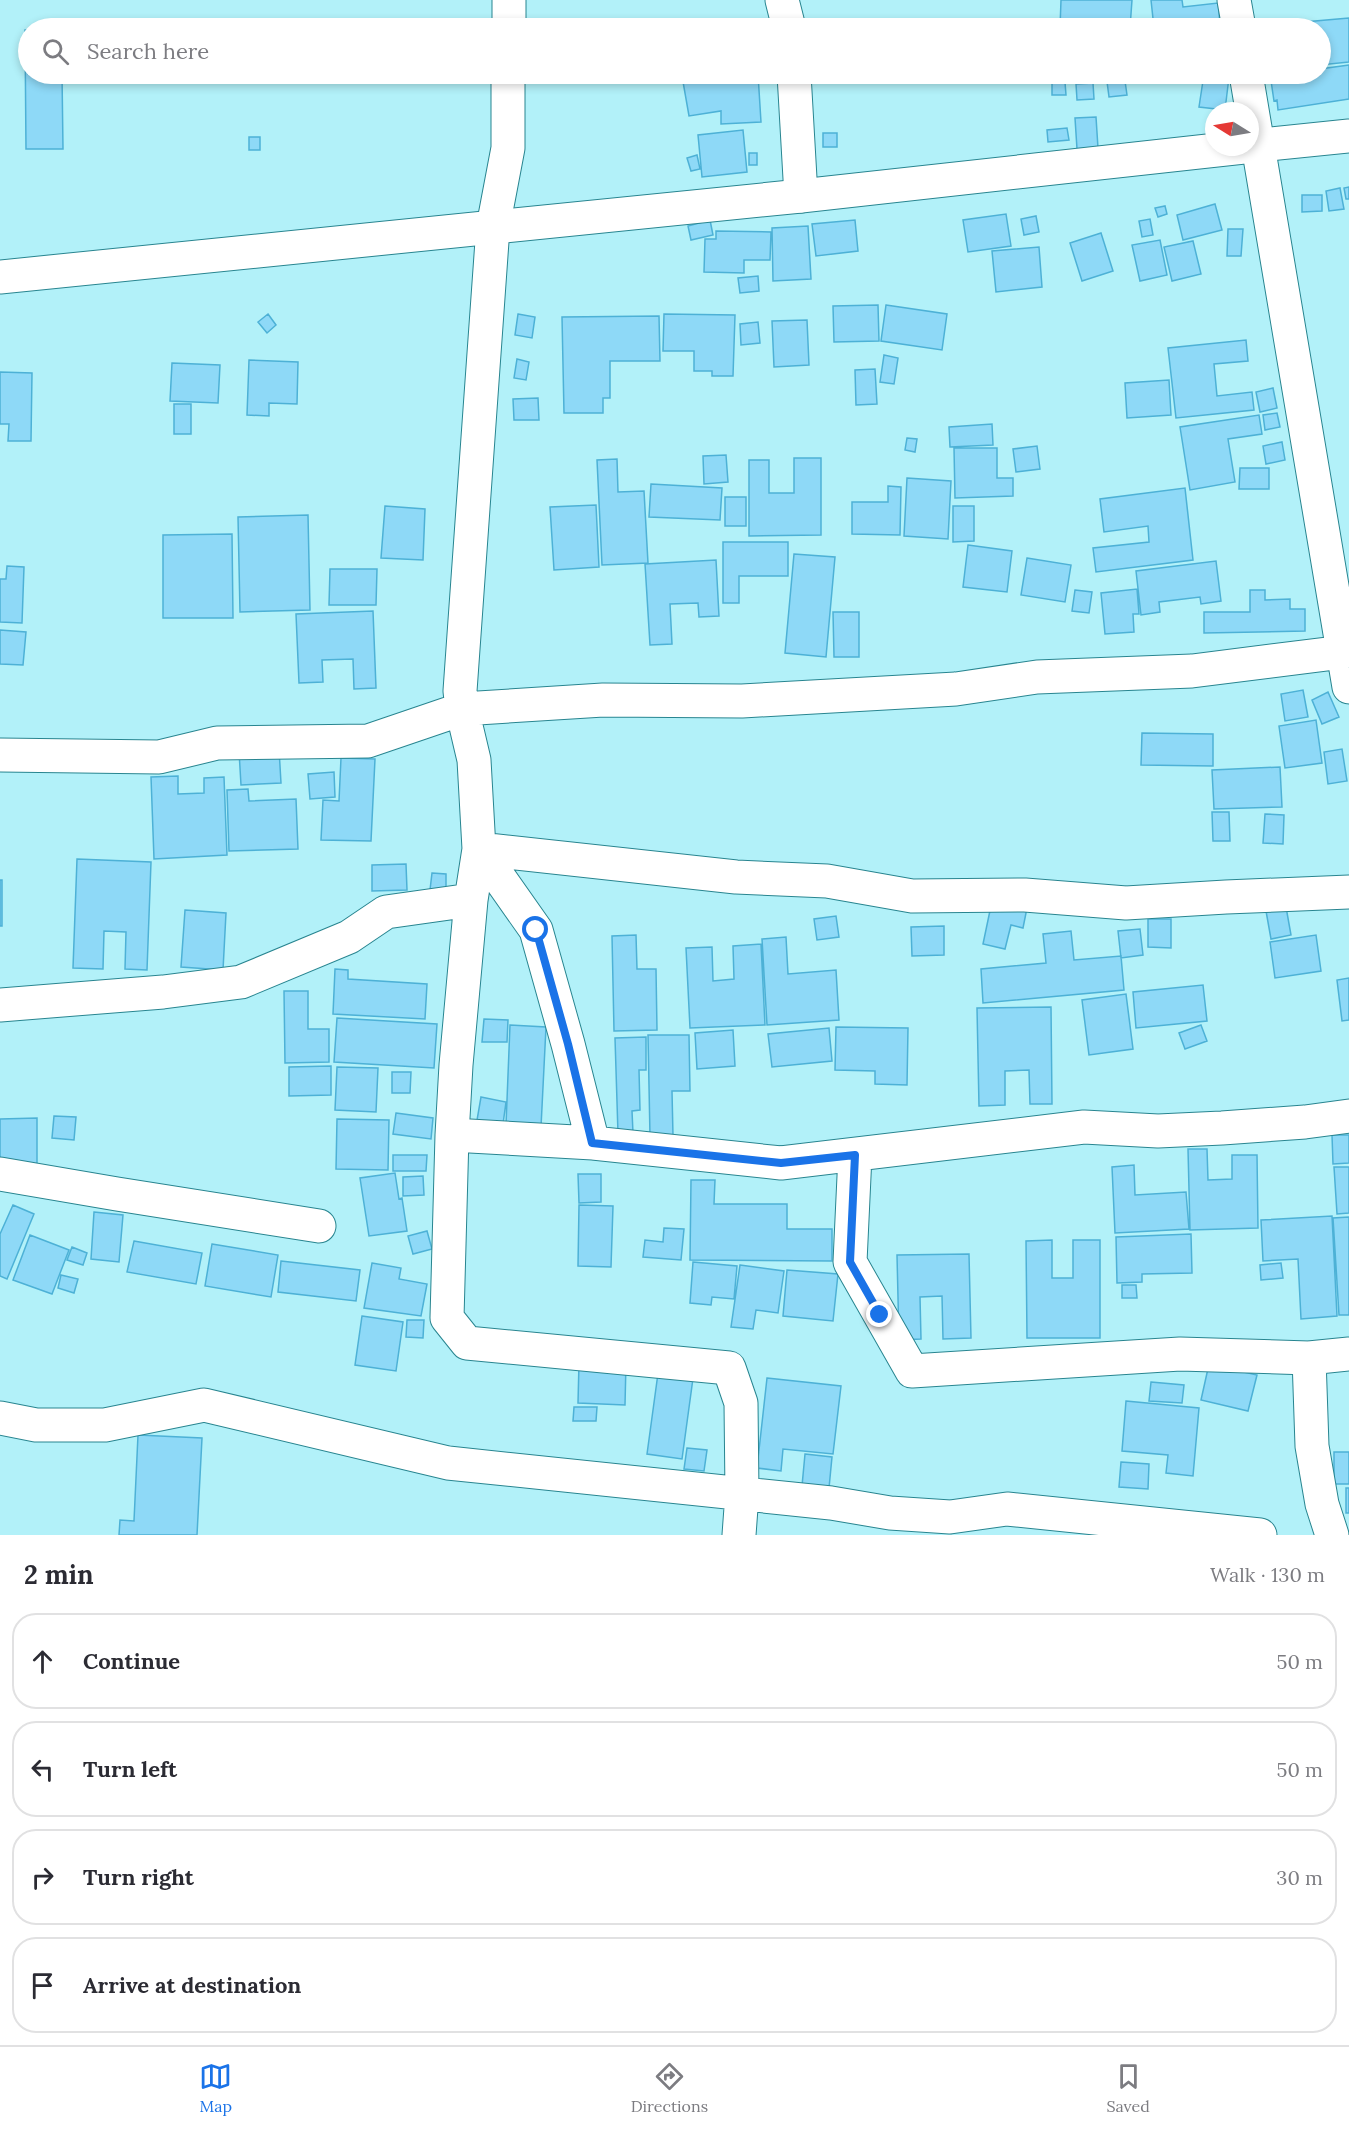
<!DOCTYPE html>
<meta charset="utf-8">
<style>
body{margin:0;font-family:Lora,serif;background:#f7f7f7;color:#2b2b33}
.compass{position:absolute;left:1205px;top:102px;width:54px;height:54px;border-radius:50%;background:#fff;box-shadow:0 3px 9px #0003;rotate:281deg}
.stop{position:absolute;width:18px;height:18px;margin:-14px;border:4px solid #1a73e8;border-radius:50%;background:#fff}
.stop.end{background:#1a73e8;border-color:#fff;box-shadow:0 2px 6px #0008}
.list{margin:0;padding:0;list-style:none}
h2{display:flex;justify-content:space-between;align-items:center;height:78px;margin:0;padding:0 24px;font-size:26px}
h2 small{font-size:20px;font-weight:400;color:#7c7c81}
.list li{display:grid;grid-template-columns:39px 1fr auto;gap:18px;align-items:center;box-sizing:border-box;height:96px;margin:0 12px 12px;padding:0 12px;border:2px solid #e1e1e2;border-radius:24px}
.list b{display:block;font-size:22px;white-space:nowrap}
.list em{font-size:20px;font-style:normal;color:#7c7c81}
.icon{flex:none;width:33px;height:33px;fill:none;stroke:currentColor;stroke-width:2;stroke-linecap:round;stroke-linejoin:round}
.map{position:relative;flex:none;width:1349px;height:1535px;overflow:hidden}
.search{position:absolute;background:#fff;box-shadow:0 3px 9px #0003;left:18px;right:18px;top:18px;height:66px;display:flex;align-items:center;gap:15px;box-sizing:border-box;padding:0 21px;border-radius:33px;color:#7c7c81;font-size:22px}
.sheet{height:510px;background:#fff}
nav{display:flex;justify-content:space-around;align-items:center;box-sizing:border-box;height:84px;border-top:2px solid #e1e1e2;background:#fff;font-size:16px;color:#7c7c81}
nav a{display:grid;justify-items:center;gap:3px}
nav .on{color:#1a73e8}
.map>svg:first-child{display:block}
</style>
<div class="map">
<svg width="1349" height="1535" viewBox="0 0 1349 1535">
<rect width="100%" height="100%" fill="#b2f1f9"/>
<path fill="#8ed9f7" stroke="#4db1d6" stroke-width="1.5" d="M1061,0H1132L1130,28H1060Z
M1151,0H1182L1183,7L1218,3L1220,24L1184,28H1154Z
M1349,18V62L1320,65V28H1304V22Z
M25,30H28V74H62L63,149H26Z
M1349,65V99L1278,110L1277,100L1274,101L1270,74H1320V69Z
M695,74H758L761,122L721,124V111L689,116L682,76Z
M1055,74H1095V77L1055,81Z
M1106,74H1124L1127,95L1109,97Z
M1204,74L1229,77L1225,110L1199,107Z
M1052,82H1065L1066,95H1052Z
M1093,83L1094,99L1077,100L1076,84Z
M1096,117L1098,148L1077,149L1075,118Z
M1067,128L1069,140L1048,142L1047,130Z
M743,130L747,172L702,177L698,135Z
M823,133H837V147H823Z
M249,137H260V150H249Z
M749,153H757V165H749Z
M697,155L700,169L691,171L687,158Z
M1349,187V199H1346L1344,188Z
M1340,188L1344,209L1329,211L1326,191Z
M1302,195H1322V211L1302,212Z
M1215,204L1222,230L1183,240L1177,215Z
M1165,206L1167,214L1158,217L1155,208Z
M1006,214L1011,246L968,252L963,220Z
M1036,216L1039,232L1024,235L1021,219Z
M1150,219L1153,235L1142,237L1139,221Z
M710,220L713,235L691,240L688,226Z
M855,220L858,251L816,256L812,224Z
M808,226L811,279L773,281L772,228Z
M1228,229H1243L1241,256H1227Z
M716,231L771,232L770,260H744V273L704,272L705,239H716Z
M1101,233L1113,271L1082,281L1070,243Z
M1160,240L1167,275L1140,281L1132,245Z
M1193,241L1201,274L1172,281L1164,247Z
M1039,247L1042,287L996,292L992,251Z
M758,276L759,291L740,293L738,278Z
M878,305L879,341L834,342L833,306Z
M886,305L947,314L942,350L881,341Z
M268,314L276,325L267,333L258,322Z
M518,314L535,317L532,338L515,335Z
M664,314L735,315L733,376H712V371H694V351H663Z
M659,316L660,361H610V398H603V413H564L562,317Z
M807,320L809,365L774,367L772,321Z
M758,322L760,343L741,345L740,324Z
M1246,340L1248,361L1214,364L1217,396L1252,392L1254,410L1176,418L1168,348Z
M884,355L898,358L894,384L880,382Z
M517,359L529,362L526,380L514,378Z
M249,360L298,362L297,404L269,403V416L247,415Z
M172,363L220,365L218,403L170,401Z
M875,369L877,404L856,405L855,370Z
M0,372L32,373L31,441H8L9,424H0Z
M1169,380L1171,415L1127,418L1125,383Z
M1273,388L1277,408L1260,412L1256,392Z
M538,398L539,420H514L513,399Z
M174,404H191V434H174Z
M1277,413L1280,427L1265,430L1263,415Z
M1259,415L1262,434L1228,439L1235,482L1190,490L1180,427Z
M992,424L993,445L950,447L949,427Z
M907,438L917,439L915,452L905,450Z
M1282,442L1285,460L1266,464L1263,446Z
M1037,446L1040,469L1016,472L1013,449Z
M954,448H997V478H1013V496L955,498Z
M726,455L728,482L704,484L703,456Z
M794,458H821V535L749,536V460H769V493H794Z
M617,459L618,492L644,491L648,563L602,565L597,460Z
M1240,468H1269V489H1239Z
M907,478L951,481L948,539L904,536Z
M651,484L722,488L720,520L649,517Z
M888,486L901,487L900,535L852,534V502H888Z
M1185,488L1193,560L1096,572L1093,548L1149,542L1148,526L1104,532L1100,499Z
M725,497H746V526H725Z
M596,505L599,567L554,570L550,507Z
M385,506L425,509L423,560L381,558Z
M953,506H974V541L953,542Z
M308,515L310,610L240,612L238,517Z
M232,534L233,618H163V535Z
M723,542H788V576H739V603H723Z
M968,545L1012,551L1007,592L963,587Z
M794,554L835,557L826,657L785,653Z
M1027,558L1071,565L1065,602L1021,595Z
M716,560L719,616L699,617L698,603L670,604L672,644L650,645L645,564Z
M1216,561L1221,601L1201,604L1200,597L1159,602L1160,612L1141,615L1136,571Z
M7,566L24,567L22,623L0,622V579H6Z
M330,569H377L376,605H329Z
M1137,589L1139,614H1133L1134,632L1105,634L1101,593Z
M1075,590L1092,592L1089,613L1072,611Z
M1250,590H1265V600L1290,599V609H1305V631L1204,633V612H1250Z
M373,611L376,688L354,689L353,659L322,660L323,682L299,683L296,614Z
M833,612H859V657H834Z
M0,630L26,632L23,665L0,664Z
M1303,690L1308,717L1285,721L1281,694Z
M1328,692L1339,717L1322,724L1312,700Z
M1316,720L1322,763L1285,768L1279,726Z
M1142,733L1213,734V766L1141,765Z
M279,749L281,783L241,785L239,751Z
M1342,749L1347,781L1328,784L1324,752Z
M341,758L375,759L371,841L321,840L323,800L339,801Z
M1280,767L1282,807L1214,809L1212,770Z
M334,772L335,797L310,799L308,774Z
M178,776V794L204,793V778L224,777L227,855L154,859L151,777Z
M248,789L249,801L296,799L298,849L229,851L227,790Z
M1212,812H1229L1230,841H1213Z
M1265,814L1284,815L1283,844L1263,843Z
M77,859L151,862L147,970L125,969L126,932L104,931L103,969L73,968Z
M406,864L407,890L372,891V865Z
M432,873L446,874V891L430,890Z
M0,880H2V926H0Z
M992,901L1027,908L1023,928L1011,925L1005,949L983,944Z
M1286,907L1291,935L1271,939L1266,911Z
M185,910L226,913L223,970L181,967Z
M836,916L839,937L817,940L814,919Z
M1148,919H1171V948L1148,947Z
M944,926V955L912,956L911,927Z
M1140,929L1143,955L1121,958L1118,931Z
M1071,931L1074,960L1121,956L1124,990L983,1003L981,969L1046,963L1043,934Z
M636,935L637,969H656L657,1030L614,1031L612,936Z
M1316,935L1321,971L1275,978L1270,942Z
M786,937L788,974L836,970L839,1020L767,1025L762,939Z
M761,944L765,1025L690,1028L686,948L712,947L713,981L734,979L733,946Z
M335,969L348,970V979L427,984L425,1019L333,1014Z
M1349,978V1020L1342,1021L1337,980Z
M1203,985L1207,1021L1136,1028L1133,992Z
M284,991H308V1029H329V1062L285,1063Z
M1126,994L1133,1049L1089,1055L1082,1000Z
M1051,1007L1052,1104H1030L1029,1070L1005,1071V1105L979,1106L977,1008Z
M337,1018L437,1024L434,1068L334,1062Z
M484,1019L508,1020L507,1042H482Z
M510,1025L546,1027L541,1127L506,1125Z
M1201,1025L1207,1041L1185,1049L1179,1033Z
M836,1027L908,1028L907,1085L875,1084V1071L835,1070Z
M829,1028L832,1061L772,1067L768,1034Z
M733,1030L735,1066L697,1069L695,1033Z
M648,1035H689L690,1091H672L673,1136H650Z
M646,1037V1070H639L640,1110L632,1111L633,1133L618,1134L615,1038Z
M331,1066V1095L289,1096V1067Z
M337,1067L378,1068L376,1112L335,1110Z
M392,1072H411L410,1093H392Z
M481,1097L506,1102L503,1124L477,1120Z
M396,1113L433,1118L431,1139L393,1134Z
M54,1116L76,1117L74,1140L52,1138Z
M37,1118V1167H0V1119Z
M337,1119L389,1120L388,1170L336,1169Z
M1332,1135H1349V1163L1333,1164Z
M1188,1149H1207L1208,1180L1232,1179V1155H1257L1258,1228L1190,1230Z
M393,1155H427L426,1171H393Z
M1134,1165L1135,1195L1186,1192L1189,1229L1115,1233L1112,1167Z
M1334,1167H1349V1213L1337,1214Z
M395,1173L399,1199L402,1198L407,1231L369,1236L360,1178Z
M578,1174H601V1202L579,1203Z
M423,1176L424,1195L403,1196V1177Z
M691,1180H715L714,1204H787V1229H832V1261L690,1260Z
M13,1205L34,1214L7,1279L0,1276V1234Z
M579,1205L613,1206L611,1267L578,1266Z
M94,1212L123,1215L119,1262L91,1259Z
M1332,1216L1337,1316L1301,1319L1298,1259L1263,1261L1261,1220Z
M1349,1217V1315H1339L1333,1218Z
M664,1228L684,1229L681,1260L643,1257L645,1240L663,1242Z
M427,1231L432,1249L413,1254L408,1236Z
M1191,1234L1192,1273L1142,1274V1282L1117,1283L1116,1237Z
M30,1235L69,1250L52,1294L13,1280Z
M1052,1240V1278H1073V1240H1100V1338H1027L1026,1241Z
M134,1241L202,1253L196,1284L127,1272Z
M212,1244L278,1255L271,1297L205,1286Z
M72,1247L87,1253L83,1265L67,1260Z
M969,1254L971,1338L943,1339L942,1296L920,1297L921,1339L899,1340L897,1255Z
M281,1261L360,1270L356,1301L278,1292Z
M693,1262L737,1266L734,1299L712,1297L711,1305L690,1303Z
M372,1263L401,1268L399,1279L427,1284L421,1316L364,1308Z
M1281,1263L1283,1278L1261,1280L1260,1265Z
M740,1265L784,1271L778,1313L756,1310L753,1329L731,1327Z
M787,1270L838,1274L833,1321L783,1316Z
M61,1275L78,1279L74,1293L58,1288Z
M1122,1285H1136L1137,1298H1122Z
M362,1316L403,1322L396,1371L355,1365Z
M407,1320H424L423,1338L406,1337Z
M579,1363H626L625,1405L578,1403Z
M1209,1364L1257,1375L1248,1411L1201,1400Z
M659,1366L694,1371L682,1459L647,1454Z
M767,1378L841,1386L833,1454L783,1449L781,1471L757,1468Z
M1151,1382L1184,1385L1182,1403L1149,1401Z
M1126,1401L1199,1408L1193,1476L1166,1473L1168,1455L1122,1451Z
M574,1407H597L596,1421H573Z
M138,1435L202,1438L197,1535H119L120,1520L134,1521Z
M687,1448L707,1450L704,1471L684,1469Z
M1334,1452H1349V1484H1334Z
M805,1454L832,1457L829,1488L802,1486Z
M1121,1462L1149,1464L1148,1489L1119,1487Z
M1346,1488H1349V1513H1346Z"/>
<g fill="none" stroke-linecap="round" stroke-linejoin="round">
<g stroke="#288590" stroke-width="35">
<path id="minor" d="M782,0L789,28
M1234,0L1239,28
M509,28V0
M508,74V148L493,227L460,691L462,709L474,760L479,849L471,900L456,1065L452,1135L447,1318L467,1343L729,1368L741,1403L742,1494L739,1535
M794,74L801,196
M1246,74L1349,687
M0,755L159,757L217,743L368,741L462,709L603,700L742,701L956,689L1037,677L1192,671L1343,652
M479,849L736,877L827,881L912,896L1025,895L1126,903L1226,897L1349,892
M479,849L536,930L568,1044L593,1143
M0,1005L163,992L241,982L349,937L386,912L471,900
M452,1135L593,1143L781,1163L1084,1127L1158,1131L1222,1128L1305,1122L1349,1116
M855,1155L850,1262L912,1371L1180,1354L1309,1358L1349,1354
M0,1174L117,1194L319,1226
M1309,1358L1312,1446L1322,1504L1332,1535
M0,1418L36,1425H105L204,1405L448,1463L831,1503L890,1513L950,1517L1007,1509L1260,1535"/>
</g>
<g stroke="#288590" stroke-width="35">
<path id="tertiary" d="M1250,146L1349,136
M0,277L801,196L1244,147"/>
</g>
<use href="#minor" stroke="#fff" stroke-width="33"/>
<use href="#tertiary" stroke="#fff" stroke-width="33"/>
</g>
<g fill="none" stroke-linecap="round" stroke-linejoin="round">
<path stroke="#1a73e8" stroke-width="8" d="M536,930L568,1044L592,1143L781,1163L855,1155L850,1262L880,1315"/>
</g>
</svg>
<svg class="compass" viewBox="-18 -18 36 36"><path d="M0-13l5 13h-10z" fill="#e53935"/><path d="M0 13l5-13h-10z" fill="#7c7c81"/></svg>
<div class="stop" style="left:536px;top:930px"></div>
<div class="stop end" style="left:880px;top:1315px"></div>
<div class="search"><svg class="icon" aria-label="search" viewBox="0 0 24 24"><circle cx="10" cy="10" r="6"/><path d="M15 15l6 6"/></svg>Search here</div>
</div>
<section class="sheet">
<h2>2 min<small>Walk · 130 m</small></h2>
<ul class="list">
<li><svg class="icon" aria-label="ahead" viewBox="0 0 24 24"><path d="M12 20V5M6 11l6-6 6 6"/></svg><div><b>Continue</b></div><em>50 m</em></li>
<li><svg class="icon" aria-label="left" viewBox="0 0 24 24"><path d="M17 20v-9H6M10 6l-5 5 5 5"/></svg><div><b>Turn left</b></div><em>50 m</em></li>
<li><svg class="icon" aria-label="right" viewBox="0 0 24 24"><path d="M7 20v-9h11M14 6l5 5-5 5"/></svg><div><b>Turn right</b></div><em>30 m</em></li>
<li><svg class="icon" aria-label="arrive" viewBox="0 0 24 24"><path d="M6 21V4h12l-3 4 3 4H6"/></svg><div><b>Arrive at destination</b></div></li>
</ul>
</section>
<nav>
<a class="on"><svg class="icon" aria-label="map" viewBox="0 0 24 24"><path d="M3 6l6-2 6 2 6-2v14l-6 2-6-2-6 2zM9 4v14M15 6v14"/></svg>Map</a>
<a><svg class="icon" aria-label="directions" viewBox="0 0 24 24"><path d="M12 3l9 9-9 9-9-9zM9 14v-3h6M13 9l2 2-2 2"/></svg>Directions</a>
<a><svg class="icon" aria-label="saved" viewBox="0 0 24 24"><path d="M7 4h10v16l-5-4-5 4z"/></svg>Saved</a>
</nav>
